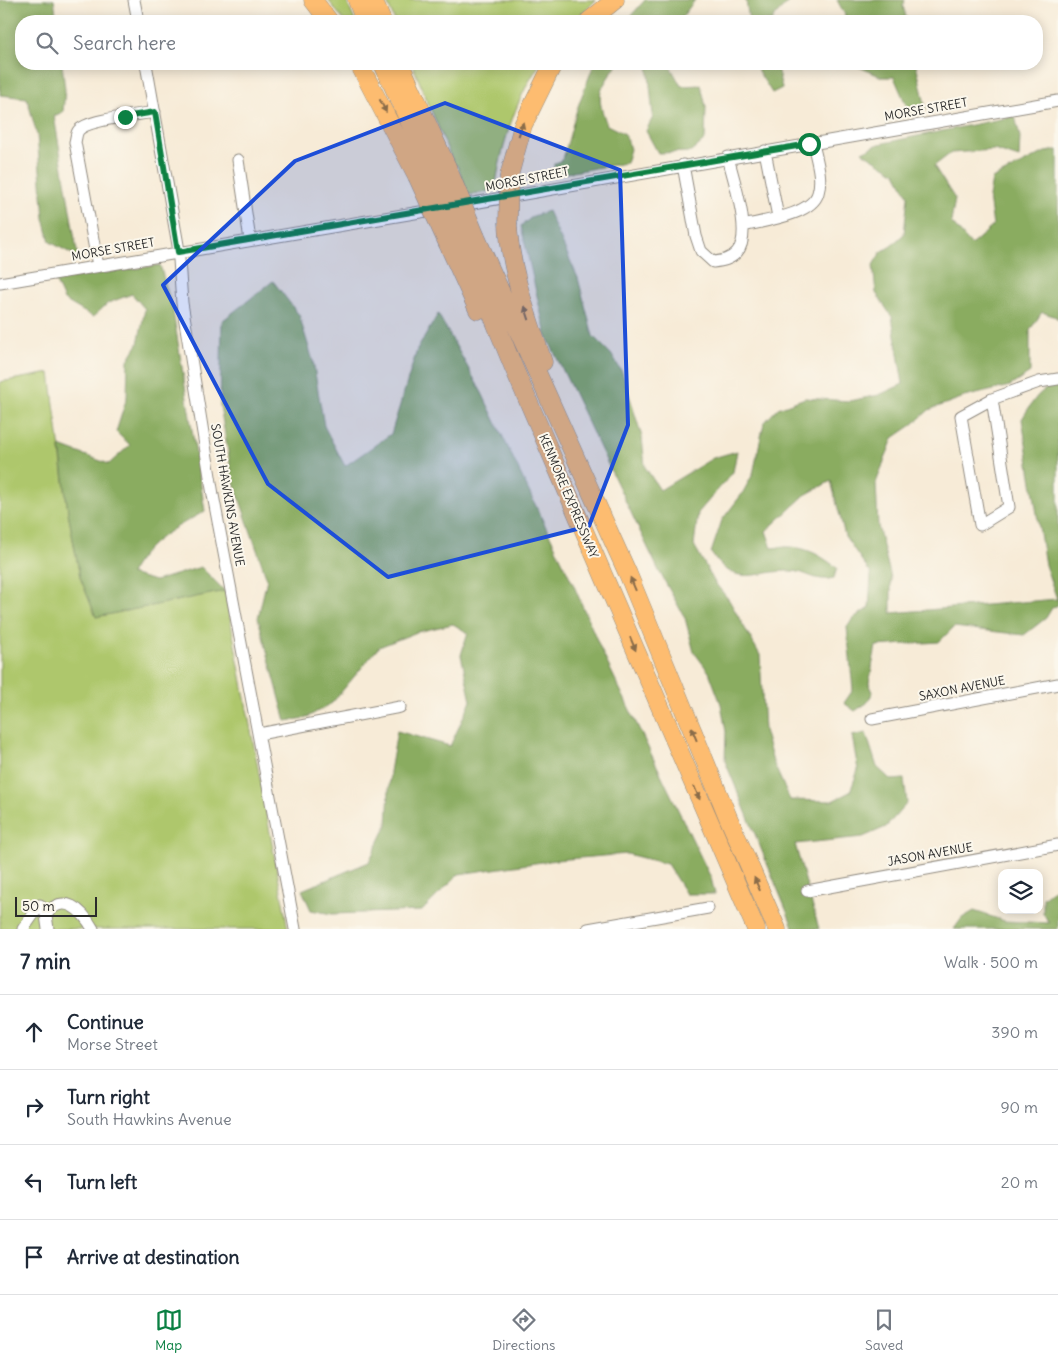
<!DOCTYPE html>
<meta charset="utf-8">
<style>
body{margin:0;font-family:Delius,sans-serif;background:#f6f6f7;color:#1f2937}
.controls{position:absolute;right:15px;bottom:15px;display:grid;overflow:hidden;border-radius:10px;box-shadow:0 2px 12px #0003}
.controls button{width:45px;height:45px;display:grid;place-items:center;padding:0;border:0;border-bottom:1px solid #e0e1e3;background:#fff;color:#1f2937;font:25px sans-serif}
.scale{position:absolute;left:15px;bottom:12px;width:82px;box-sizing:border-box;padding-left:5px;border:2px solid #2b2b2b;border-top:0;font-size:14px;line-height:18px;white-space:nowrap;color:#2b2b2b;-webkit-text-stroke:4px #fbf7ec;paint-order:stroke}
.stop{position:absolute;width:15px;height:15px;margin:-11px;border:4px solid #0b8043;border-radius:50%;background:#fff}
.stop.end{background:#0b8043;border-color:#fff;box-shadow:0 1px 5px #0008}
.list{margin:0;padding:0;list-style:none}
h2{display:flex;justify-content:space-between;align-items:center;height:65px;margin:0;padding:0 20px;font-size:21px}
h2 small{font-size:16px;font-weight:400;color:#747a83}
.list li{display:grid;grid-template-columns:32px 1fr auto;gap:15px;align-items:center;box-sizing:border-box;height:75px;padding:0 20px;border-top:1px solid #e0e1e3}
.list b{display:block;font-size:19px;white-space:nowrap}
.list p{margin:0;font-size:16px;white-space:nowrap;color:#747a83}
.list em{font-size:16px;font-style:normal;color:#747a83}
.icon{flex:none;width:28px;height:28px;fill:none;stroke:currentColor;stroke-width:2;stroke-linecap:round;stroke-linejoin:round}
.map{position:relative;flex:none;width:1058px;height:929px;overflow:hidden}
.search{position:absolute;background:#fff;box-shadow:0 2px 12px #0003;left:15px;right:15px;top:15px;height:55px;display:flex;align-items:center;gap:12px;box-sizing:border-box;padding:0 18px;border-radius:20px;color:#747a83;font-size:19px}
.sheet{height:365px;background:#fff}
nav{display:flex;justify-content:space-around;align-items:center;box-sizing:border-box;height:70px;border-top:1px solid #e0e1e3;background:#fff;font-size:14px;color:#747a83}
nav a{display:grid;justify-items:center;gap:2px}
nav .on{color:#0b8043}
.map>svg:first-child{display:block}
</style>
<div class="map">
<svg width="1058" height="929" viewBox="0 0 1058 929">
<rect width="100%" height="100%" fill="#fbf7ec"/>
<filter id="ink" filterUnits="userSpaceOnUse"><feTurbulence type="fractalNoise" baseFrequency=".02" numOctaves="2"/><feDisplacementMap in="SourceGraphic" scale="10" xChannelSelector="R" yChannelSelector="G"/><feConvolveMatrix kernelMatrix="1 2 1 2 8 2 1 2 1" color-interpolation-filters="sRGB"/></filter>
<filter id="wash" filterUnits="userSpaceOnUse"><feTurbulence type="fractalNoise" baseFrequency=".0096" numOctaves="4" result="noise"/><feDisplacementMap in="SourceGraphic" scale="20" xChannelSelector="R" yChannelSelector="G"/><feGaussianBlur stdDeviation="1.12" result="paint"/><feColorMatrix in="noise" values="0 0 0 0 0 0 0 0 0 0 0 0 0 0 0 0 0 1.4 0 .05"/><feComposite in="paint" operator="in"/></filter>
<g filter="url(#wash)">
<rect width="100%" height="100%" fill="#f7ebd7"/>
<path fill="#aec76c" stroke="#6c794c" d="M328,0H346L355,21H344Z
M386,0H596L575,21H395Z
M412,64H540C515,99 501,148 495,190L469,195L457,165H454Z
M50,373L68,512L80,577L96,617L225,591L288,929H0V382Z"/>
<path fill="#8aac60" stroke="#5a6c46" d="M0,0H54L57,21H21V64H62L65,90L63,112L54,116L78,257L50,242L44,218L37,135L27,98L0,95Z
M645,0H695L679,21H626Z
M746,0H790L773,18V21H749Z
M837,0H905L903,6L907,21H844L845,15Z
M594,64H617C599,92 595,93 607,125L625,134L630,149L626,163L567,173L554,172V164L563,159L577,109Z
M648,64H669L681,86L701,85L706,107L705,140L691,152L658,153L646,131L653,117Z
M757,64H776L782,88L772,93L758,71Z
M835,64H916L926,109L910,114L894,77H882L857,66Z
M1015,116L1020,137L1019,158L994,150L951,153L934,166L955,199L951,222L971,245L993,226L989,197L992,179L1045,152L1058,150V320L1056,317L1042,312L1030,330V373L1010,386L964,397L929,410L912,425L893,438L876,483L878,526L891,578V613L1057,599L1045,565L1022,419C1032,403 1039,388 1058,384V605L1052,608L1046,618L1024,635L954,627L939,642L876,646L869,683L873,692L867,703L855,711L844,703L853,690L847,627L855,617L869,608L871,574L845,536L831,481L805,495L766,531L772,548C800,544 815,551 837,568L834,578C815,583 807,571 790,571C757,570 736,590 711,553L722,520L742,494L753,474L764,423L778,408L805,398L849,401L879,395L903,384L892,317L876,293L873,265L881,252L891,246L904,234L908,196L896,173L862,152L879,144Z
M548,211L578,278L593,336L611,354L622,372L642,437L645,467L660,490L713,458L737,451L733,472L698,513L694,545L715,583L729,600L760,655L764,730L773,762L790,800L832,801L850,792L858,770L852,736L866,733L877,767L891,780L904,779L907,803L886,827L863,837L795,844L819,929H794L725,761L726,732L721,704L709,672L694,652L685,618L659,571L546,335L521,226L533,216Z
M160,265L173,311L205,511C172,530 149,539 130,574L155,581L201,567L225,591L96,617L80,577L68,512L60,446L109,464L130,445L116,432L127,397L128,360L138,344L145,309L132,294L108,303L93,317L64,300L55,280Z
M273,281L299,315L313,361L324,426L345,466L391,434L417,350L438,314L482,393L574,586L602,652L711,878L715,894H686L667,864L627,854L556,860L459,874L422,911L332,914L311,910L302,890L369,862L387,825L390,772L397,731L450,746L471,701L461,655L468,633L453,624L417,632L379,647L332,703L306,718L286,721L258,618L267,579L233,480L220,406L222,321Z
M1058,886V929H954L962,918L974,911L1005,921L1049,923L1043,913V898Z"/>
</g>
<g filter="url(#ink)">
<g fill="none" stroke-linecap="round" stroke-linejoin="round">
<g stroke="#918b81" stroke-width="13">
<path id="minor" d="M134,0L138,21
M146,64L178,245L182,303L213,495L295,929
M765,151L778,217
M238,160L250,240
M683,165L696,236L701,251L713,262C722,261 730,260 737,252C753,235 733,179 728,157
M456,206L1058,101
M743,226C763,221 812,215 818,193C823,177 816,159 813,143
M98,266L75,142C76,139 76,134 78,131C86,119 140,115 155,112
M0,283L438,209
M992,399L961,416L980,525L1009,507L992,399L1039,382L1058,379
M872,719L1058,684
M259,734L400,707
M807,891L1058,845
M23,929L40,905
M48,929L46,915C63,891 83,911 93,929
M588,929L708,908"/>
</g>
<g stroke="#918b81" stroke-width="19">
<path id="highway" d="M313,0L329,21
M357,0L365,21
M373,0L382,21
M589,21L615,0
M359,64L417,176
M383,64L433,173
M400,64L447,167
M509,176L523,125L553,64
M508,224C510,271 528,317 543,362
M476,237L628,574L728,817L777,929
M462,241L513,366L756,929
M448,244L478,310"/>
</g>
<use href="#minor" stroke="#fff" stroke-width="11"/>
<use href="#highway" stroke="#fdbc70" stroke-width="18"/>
<g stroke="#918b81" stroke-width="19" stroke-linecap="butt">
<path id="highway-bridge" d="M447,167L476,237
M433,173L462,241
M417,176L448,244
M508,224L509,176"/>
</g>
<use href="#highway-bridge" stroke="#fdbc70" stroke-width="18"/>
</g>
<defs><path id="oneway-solid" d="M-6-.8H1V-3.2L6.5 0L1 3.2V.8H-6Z" transform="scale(1.25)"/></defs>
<g fill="#8a6c4a">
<use href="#oneway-solid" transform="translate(383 106) rotate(63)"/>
<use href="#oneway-solid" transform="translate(521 129) rotate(-71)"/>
<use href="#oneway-solid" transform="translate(527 313) rotate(-108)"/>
<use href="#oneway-solid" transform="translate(633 584) rotate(-113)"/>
<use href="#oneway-solid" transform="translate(633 644) rotate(67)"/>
<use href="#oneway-solid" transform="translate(694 734) rotate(-112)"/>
<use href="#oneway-solid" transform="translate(697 793) rotate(67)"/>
<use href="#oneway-solid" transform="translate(757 884) rotate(-114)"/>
</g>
</g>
<g fill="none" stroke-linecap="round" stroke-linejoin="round" filter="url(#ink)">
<path stroke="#0b8043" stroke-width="6" d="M125,117L155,112L178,252L809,144"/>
</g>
<path fill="#1d4ed8" fill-opacity="0.2" stroke="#1d4ed8" stroke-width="4" stroke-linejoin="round" d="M445,103L620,170L628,425L589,526L388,577L268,484L163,285L295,161Z"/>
<g text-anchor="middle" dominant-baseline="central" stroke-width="4" stroke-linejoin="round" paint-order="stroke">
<g font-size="12" fill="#2b2b2b" stroke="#fbf7ec">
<text transform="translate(926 109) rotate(-10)">MORSE STREET</text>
<text transform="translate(527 179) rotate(-11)">MORSE STREET</text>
<text transform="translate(113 249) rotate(-10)">MORSE STREET</text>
<text transform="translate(228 495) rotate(80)">SOUTH HAWKINS AVENUE</text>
<text transform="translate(569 496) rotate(67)">KENMORE EXPRESSWAY</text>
<text transform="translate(962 688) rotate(-11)">SAXON AVENUE</text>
<text transform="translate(930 854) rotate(-10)">JASON AVENUE</text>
</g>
</g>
</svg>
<div class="controls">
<button><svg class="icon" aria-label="layers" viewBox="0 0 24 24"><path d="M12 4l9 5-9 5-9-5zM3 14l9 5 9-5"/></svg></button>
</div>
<div class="scale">50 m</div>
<div class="stop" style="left:809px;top:144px"></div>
<div class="stop end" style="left:125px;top:117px"></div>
<div class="search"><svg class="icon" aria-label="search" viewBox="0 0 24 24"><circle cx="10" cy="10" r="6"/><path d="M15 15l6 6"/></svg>Search here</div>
</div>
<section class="sheet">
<h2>7 min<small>Walk · 500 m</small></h2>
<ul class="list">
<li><svg class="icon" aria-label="ahead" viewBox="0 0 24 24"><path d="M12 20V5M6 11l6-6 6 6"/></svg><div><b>Continue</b><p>Morse Street</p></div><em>390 m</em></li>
<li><svg class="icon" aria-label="right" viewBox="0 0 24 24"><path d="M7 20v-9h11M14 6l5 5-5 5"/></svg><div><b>Turn right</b><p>South Hawkins Avenue</p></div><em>90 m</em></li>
<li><svg class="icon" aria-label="left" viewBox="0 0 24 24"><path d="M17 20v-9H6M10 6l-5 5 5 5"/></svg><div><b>Turn left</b></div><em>20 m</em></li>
<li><svg class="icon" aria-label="arrive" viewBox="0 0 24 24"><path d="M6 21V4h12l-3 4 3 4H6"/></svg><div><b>Arrive at destination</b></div></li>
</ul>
</section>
<nav>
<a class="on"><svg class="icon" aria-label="map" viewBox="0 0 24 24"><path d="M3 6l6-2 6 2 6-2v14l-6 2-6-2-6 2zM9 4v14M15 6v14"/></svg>Map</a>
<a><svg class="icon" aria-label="directions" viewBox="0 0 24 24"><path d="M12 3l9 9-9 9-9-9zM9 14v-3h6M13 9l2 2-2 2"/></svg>Directions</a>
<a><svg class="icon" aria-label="saved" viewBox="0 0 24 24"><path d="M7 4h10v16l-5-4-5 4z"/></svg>Saved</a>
</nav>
